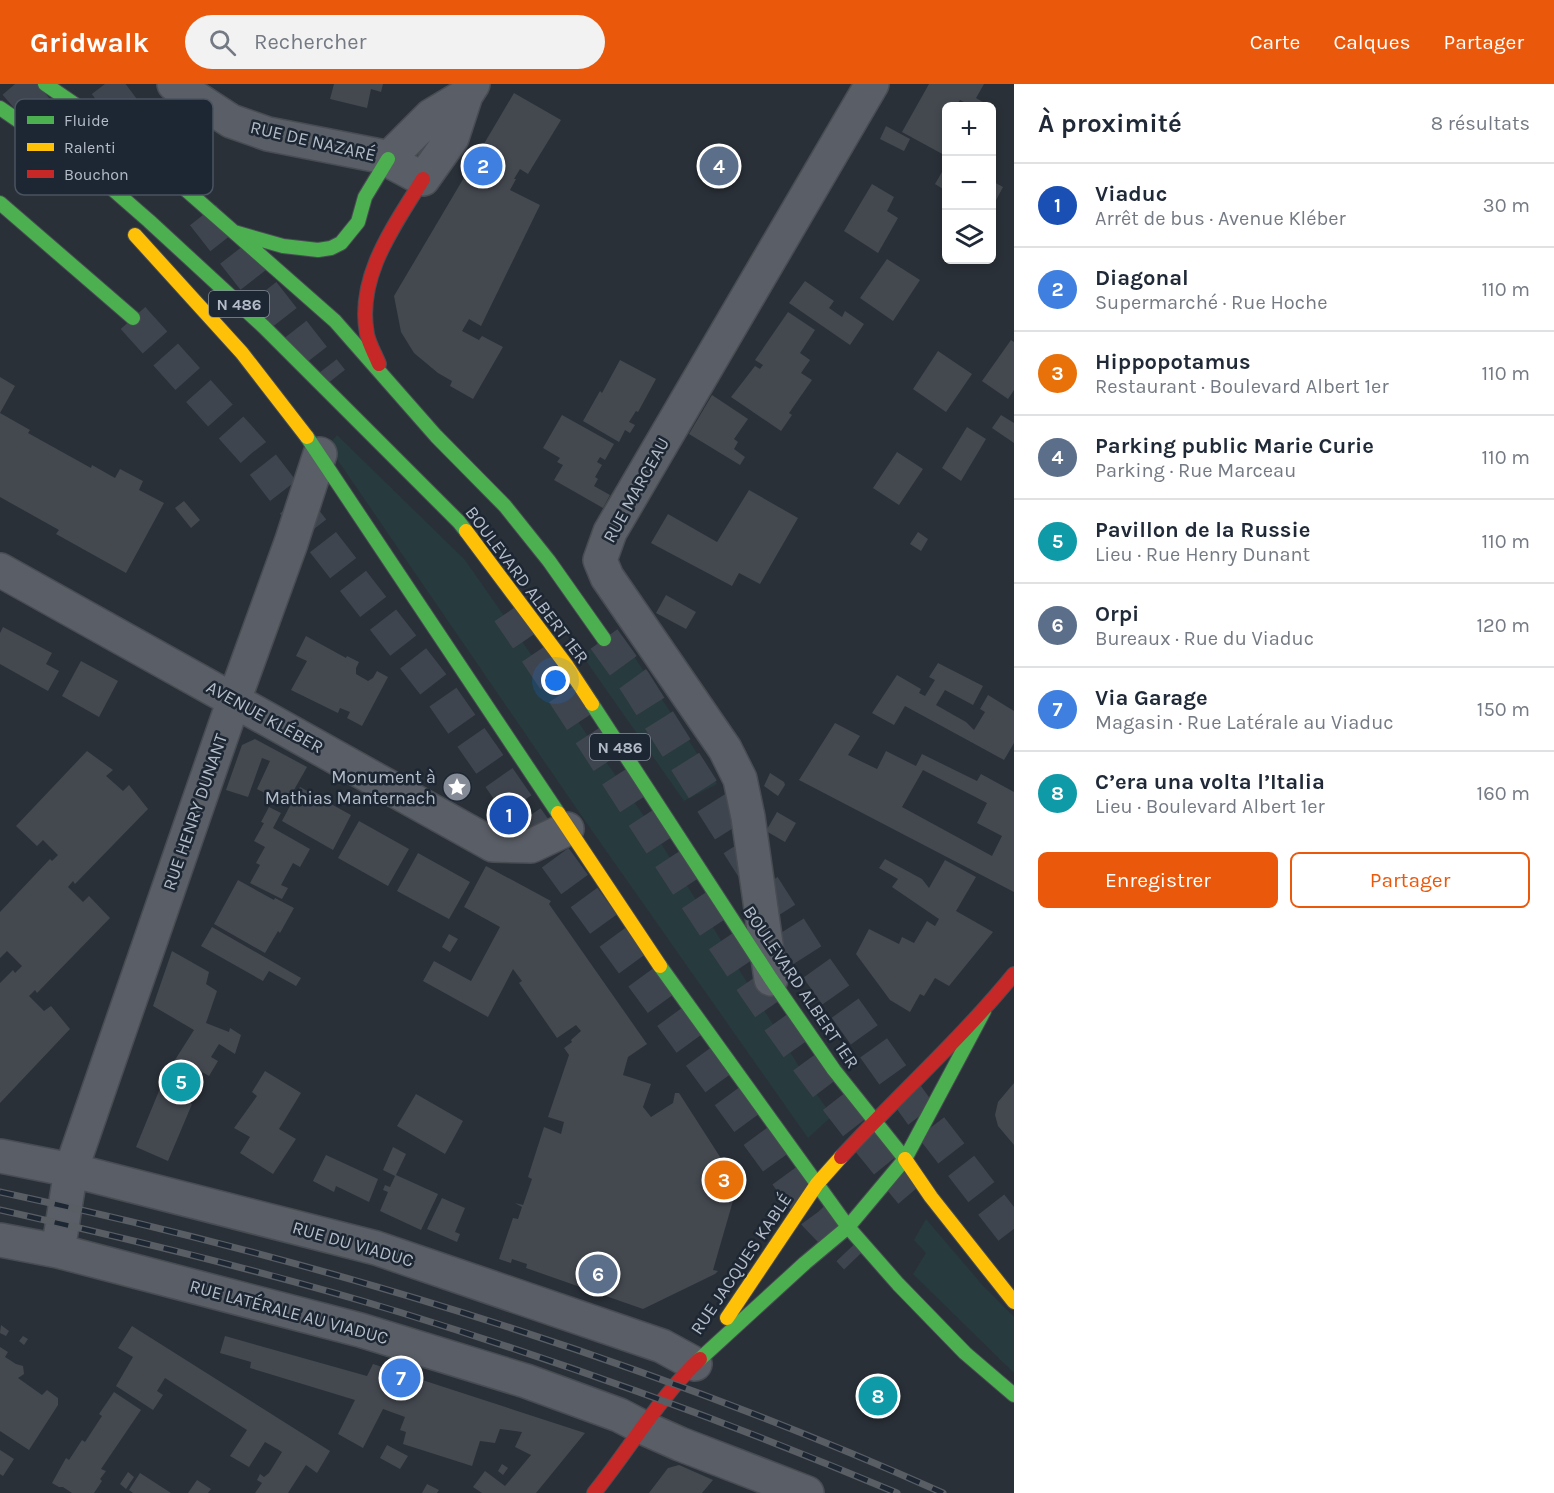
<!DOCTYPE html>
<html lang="fr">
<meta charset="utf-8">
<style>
body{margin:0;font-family:Karla,sans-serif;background:#f2f2f3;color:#1f2937}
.controls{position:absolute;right:18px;top:18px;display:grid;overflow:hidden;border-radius:9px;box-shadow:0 3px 9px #0003}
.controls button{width:54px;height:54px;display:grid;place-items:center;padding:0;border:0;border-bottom:2px solid #e0e1e3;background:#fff;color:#1f2937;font:30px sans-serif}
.you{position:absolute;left:556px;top:597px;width:21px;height:21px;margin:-15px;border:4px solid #fff;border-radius:50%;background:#1a73e8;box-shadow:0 0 0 9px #1a73e833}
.badge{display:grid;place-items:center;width:39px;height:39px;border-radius:50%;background:#ea580c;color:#fff;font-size:20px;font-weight:700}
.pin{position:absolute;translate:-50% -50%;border:3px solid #fff;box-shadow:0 2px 6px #0006}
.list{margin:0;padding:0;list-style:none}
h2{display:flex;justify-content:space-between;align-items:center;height:78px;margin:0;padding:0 24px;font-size:26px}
h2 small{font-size:20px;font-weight:400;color:#747a83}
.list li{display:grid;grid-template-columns:39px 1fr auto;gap:18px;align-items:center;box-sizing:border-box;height:84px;padding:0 24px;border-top:2px solid #e0e1e3}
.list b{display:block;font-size:22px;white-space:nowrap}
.list p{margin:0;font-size:20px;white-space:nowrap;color:#747a83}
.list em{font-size:20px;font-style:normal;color:#747a83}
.actions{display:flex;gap:12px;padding:18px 24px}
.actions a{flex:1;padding:14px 0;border:2px solid #ea580c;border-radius:9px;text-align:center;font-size:21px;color:#ea580c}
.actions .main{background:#ea580c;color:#fff}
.icon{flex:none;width:33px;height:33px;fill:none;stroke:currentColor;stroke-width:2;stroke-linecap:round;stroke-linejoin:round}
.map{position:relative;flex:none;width:1014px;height:1409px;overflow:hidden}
header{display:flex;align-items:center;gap:36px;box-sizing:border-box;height:84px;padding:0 30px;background:#ea580c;color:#fff}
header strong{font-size:28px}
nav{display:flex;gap:33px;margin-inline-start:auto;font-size:21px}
.search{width:420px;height:54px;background:#f2f2f3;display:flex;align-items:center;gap:15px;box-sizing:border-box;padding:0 21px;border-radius:33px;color:#747a83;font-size:22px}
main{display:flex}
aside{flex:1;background:#fff}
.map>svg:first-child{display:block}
</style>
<header>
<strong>Gridwalk</strong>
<div class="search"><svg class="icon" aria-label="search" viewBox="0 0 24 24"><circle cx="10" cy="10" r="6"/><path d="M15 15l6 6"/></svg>Rechercher</div>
<nav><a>Carte</a><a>Calques</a><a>Partager</a></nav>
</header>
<main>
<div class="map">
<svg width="1014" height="1409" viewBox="0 0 1014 1409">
<rect width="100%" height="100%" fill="#2a3038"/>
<path fill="#273a3e" d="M337,351L465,476L646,735L811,1002L832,1032L808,1054L581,731L328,362Z
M617,546L717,700L684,717L582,571Z
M926,1135L984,1203L1014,1233V1289L913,1190L926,1169L914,1156Z"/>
<path fill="#444950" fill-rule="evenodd" d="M334,0H383L381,8L371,5L367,24L330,15Z
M929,0H984L976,14L990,22H972L960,16L956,22H946V72L902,48Z
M514,9L561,36L528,90L520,85L514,95H516L510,106L540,121L481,242L469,235L462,247L479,256L482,252L503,263L473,315L450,302L452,297L438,289L414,269L401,248L394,212Z
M886,42L910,55L904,67L880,55Z
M946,81V107L935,100Z
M992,97L1003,103L992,124Z
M872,100L894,113L887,127L898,134L878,169L844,147Z
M887,175L920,196L893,237L860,214Z
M805,197L834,217L829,224L842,233L845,227L864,240L850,261L789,219Z
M788,228L815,246L800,269L810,276L801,289L812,296L789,329L792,331L781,347L731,313L755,282L760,285L763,281L755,276Z
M1011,256L1014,258V306L1008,315L982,297Z
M938,267L972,290L946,328L913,305Z
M620,276L656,295L638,328L636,327L629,338L635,341L630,349L625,346L619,358L583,337L600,307L602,309Z
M0,293L15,302L0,329Z
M712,311L748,335L734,355L738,358L734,365L745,373L740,381L689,350Z
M0,329L30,346L28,349L91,384L92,381L115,394L120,385L143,397L139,406L164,419L126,489L56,450L59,446L0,413Z
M562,331L614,360L605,376L600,373L597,378L602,381L595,393L598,395L594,402L610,411L603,424L554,396L563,381L557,378L560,374L543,364Z
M1001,331L1014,339V359L992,344Z
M967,343L986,355L961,397L942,384Z
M897,368L923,385L899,421L873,404Z
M749,406L798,434L760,500L739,489L732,502L651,459L668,430L717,458Z
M184,417L200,436L191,444L175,424Z
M918,448L928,455L921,467L910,460Z
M666,511L696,528L686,545L656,529Z
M3,543L52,569L46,580L59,587L48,607L0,580V549Z
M306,552L346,574L347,572L359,578L356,584V590L368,597L373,594L377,587L388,593L362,642L347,634L350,628L340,624L338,629L291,606L307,577L296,572Z
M81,577L118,597L99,633L62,612Z
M938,579L983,602L973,621L945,606L936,621L966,638L974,646L985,628L980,625L988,611L1014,627V659L1004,676L905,622L894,641L872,629L897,591L921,605L919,609L925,612L935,596L929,593Z
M835,639L860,652L848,671L877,685L886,667L916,682L922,670L977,697L981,690L1014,708V808L799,696ZM923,686L987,719L977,739L1002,752L992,772L902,723Z
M255,655L307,683L286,720L257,705L270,677L262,674L248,713L226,706L242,661Z
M87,667L113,686L106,692L123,707L129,701L148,725L75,800L73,797L68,803L83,818L89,812L110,834L37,909L35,906L29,912L44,927L51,922L70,945L0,1019V899L13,886L15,889L22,882L7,867L0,874V828L50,775L52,777L58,771L43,756L37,762L16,742Z
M770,689L784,698L785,701L778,712L764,702Z
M300,703L351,731L333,766L282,737Z
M269,723L281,729L273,744L310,765L300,783L293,779L281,801L288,804L282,815L250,799L260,781L256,779L265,763L254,757L264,739L261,738Z
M777,728L796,739L785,758L766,747Z
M359,737L409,765L388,802L338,774Z
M418,769L470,798L449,835L397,807Z
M885,775L922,795L929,804L945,776L976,793L956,827L993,848L949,902L935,894L924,912L920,910L910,928L890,916L856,870L869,845L899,860L902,853L914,859L927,837L935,842L939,835L892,803L898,795L879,784Z
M486,782L551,817L549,820L647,960L628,973L623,991L651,1000L643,1023L651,1033L673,1019L675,1009H679L740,1104L737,1103L713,1186L718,1187L715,1190L643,1225L526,1184L527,1180L512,1175L511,1179L499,1175L513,1134L518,1135L522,1123L515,1119L523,1121L532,1095L528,1093L544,1043L561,1050L564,1038L548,1033L569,971L564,964L572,958L571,956L581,947L576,941L557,954L519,899L522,897L513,885L488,933L423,897L434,877L471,897L500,843L464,823Z
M238,796L274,816L275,814L294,824L280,849L278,847L265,869L214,840Z
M212,843L301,894L296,902L269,887L263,897L201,862Z
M449,850L458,855L450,868L442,863Z
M172,867L209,888L206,900L217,907L206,939L229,948L230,944L241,951L235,970L219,960L211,973L218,977L209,992L202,988L199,994L202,996L189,1018L192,1020L168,1077L136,1063L161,1002L159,1001L194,946L153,922Z
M265,987L301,1009L279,1045L296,1055L273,1090L240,1069L250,1053L234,1044L257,1012L252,1008Z
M1014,999V1061L998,1042L995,1031L998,1018Z
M416,1010L463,1037L445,1070L397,1042Z
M393,1063L406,1070L396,1091L438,1110L421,1146L380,1127L388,1108L383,1106L385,1101L390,1103L395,1092L383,1086Z
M326,1071L378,1095L369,1118L336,1102L334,1108L313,1097Z
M442,1114L465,1124L455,1148L460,1150L457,1158L427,1145Z
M1,1241L9,1247L6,1252L0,1249Z
M132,1242L330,1367L317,1389L306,1381L288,1409H255L262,1399L257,1396L260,1390L264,1393L269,1389L282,1368L279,1366L265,1358L249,1383L230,1372L247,1346L165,1294L157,1307L163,1311L153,1326L116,1302L133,1273L118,1264Z
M23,1252L28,1255L24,1261L19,1257Z
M225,1252L367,1292L373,1280L585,1349L536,1409H482L473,1403L485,1387L505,1402L531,1371L515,1363L522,1348L500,1345L495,1359L480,1357L472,1382L403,1360L406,1348L400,1346L405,1333L383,1325L363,1364L338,1350L355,1316L250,1284L251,1278L220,1269Z
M0,1263L8,1268L5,1273L16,1280L23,1282L24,1290L18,1294L42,1311L47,1306L58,1314V1321L29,1366L0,1347Z
M114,1308L141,1326L101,1385L106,1387L100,1395L102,1397L94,1409H72L63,1403H59L52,1399L66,1374L69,1376L82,1356L85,1358L102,1332L99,1330Z
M387,1361L408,1372L400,1385L380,1374Z
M0,1366L14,1375L3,1392L0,1390Z
M502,1380L508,1384L503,1391L498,1387Z
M679,1381L713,1396L702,1409H649L668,1384Z
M128,1388L134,1393L126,1405L120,1400Z
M140,1389L171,1409H133L129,1406Z
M197,1396L211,1405L208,1409H188Z
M427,1400L439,1406L437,1409H422Z"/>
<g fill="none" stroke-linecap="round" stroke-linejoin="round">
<path stroke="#3f454e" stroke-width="33" stroke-dasharray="33 16" stroke-linecap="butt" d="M15,0L75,69
M105,0L165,80
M203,131L332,296
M133,234L253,368L440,609L551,768L815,1131L856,1174
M508,528C603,665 687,809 783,944C823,1001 866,1056 911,1109
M604,555L635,598L808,872L920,1029L1014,1150"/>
<g stroke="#484c53" stroke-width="36">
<path id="street" d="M174,0L231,37L268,50L380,72L423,95L452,54L466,11L473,0
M388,75L431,32L466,11
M0,486L493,761L531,762L567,745
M771,895L748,733L740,695L725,665L607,493L600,476L610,448L872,0
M0,1072L71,1086L376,1164L662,1262L695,1280
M0,1156L58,1167L360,1246L526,1297L619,1331L644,1344L680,1360L807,1409
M58,1167L71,1086L234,616L291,459L320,370"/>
</g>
<g stroke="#484c53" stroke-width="16">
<path id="fast" d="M45,0L136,62L234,148L283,162L318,166L331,164L341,159L358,138L365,113L388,75
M0,24L93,88L149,137L264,243L459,438L466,447
M0,119L133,234
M234,148L335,237L436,352L505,422L549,477L604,555
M307,353L558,729
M592,620L771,895L834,986L905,1075
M660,882L848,1143
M848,1143L898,1200L965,1269L1014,1311
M700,1275L805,1179L848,1143L905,1075L984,927"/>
</g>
<g stroke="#484c53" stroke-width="16">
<path id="slow" d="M135,151L242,269L307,353
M466,447L567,582L592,620
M558,729L660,882
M905,1075L931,1113L1014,1218
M727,1234L817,1100L841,1073"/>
</g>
<g stroke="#484c53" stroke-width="16">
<path id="jam" d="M379,280C375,270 369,260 367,250C356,192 395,141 423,95
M841,1073C898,1011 961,955 1014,890
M594,1409C629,1366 660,1312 700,1275"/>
</g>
<use href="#street" stroke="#5a5e66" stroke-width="33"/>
<use href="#fast" stroke="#4caf50" stroke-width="14"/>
<use href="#slow" stroke="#ffc107" stroke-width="14"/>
<use href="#jam" stroke="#c62828" stroke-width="14"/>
<g stroke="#595d64" stroke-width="7">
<path id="rail" d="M0,1108C322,1177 641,1274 943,1409
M0,1126C134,1156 268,1188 399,1228C568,1280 734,1340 897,1409"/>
</g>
<use href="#rail" stroke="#1d2633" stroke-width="4.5" stroke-dasharray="14" stroke-linecap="butt"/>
</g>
<defs>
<g id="sight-disc" transform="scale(1.5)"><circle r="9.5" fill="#848b96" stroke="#1d2633"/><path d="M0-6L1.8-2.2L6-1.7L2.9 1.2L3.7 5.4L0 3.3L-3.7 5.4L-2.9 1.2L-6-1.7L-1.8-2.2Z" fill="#fff"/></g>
</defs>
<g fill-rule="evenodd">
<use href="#sight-disc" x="457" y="703"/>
</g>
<g text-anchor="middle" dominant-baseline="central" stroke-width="5" stroke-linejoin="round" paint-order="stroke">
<g fill="#1d2633" stroke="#878f9c" stroke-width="1.5">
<rect x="209" y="207" width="60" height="26" rx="4.5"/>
<rect x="590" y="650" width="60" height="26" rx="4.5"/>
</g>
<g font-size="16" font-weight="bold" fill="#b4bcc9">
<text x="239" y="220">N 486</text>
<text x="620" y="663">N 486</text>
</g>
<g font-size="18" fill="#b4bcc9" stroke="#1d2633">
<text transform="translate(313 57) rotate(13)">RUE DE NAZARÉ</text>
<text transform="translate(636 406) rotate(-61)">RUE MARCEAU</text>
<text transform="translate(527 501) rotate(53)">BOULEVARD ALBERT 1ER</text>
<text transform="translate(265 633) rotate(29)">AVENUE KLÉBER</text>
<text transform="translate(195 728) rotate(-71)">RUE HENRY DUNANT</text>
<text transform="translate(801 903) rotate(56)">BOULEVARD ALBERT 1ER</text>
<text transform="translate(353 1160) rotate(16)">RUE DU VIADUC</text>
<text transform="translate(741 1180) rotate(-56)">RUE JACQUES KABLÉ</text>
<text transform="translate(289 1228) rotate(15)">RUE LATÉRALE AU VIADUC</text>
</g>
<g font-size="18" fill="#b4bcc9" stroke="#1d2633" text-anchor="end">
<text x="436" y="693">Monument à<tspan x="436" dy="21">Mathias Manternach</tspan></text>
</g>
</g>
<rect x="15" y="15" width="198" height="96" rx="9" fill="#1d2633" stroke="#4a5360" stroke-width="1.5"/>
<rect x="27" y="32" width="27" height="8" fill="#4caf50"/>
<rect x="27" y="59" width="27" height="8" fill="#ffc107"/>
<rect x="27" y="86" width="27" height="8" fill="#c62828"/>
<g font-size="16" fill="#b4bcc9">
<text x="64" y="42">Fluide</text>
<text x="64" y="69">Ralenti</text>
<text x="64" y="96">Bouchon</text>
</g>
</svg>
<div class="controls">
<button>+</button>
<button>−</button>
<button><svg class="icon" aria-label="layers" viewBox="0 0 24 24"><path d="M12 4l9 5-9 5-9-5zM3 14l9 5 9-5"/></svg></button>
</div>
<div class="you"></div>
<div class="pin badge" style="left:509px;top:731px;background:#1a4fb4">1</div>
<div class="pin badge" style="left:483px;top:82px;background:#3f7fe0">2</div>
<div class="pin badge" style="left:724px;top:1096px;background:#e8710a">3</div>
<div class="pin badge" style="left:719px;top:82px;background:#5c6f8a">4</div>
<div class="pin badge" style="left:181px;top:998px;background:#0f9aa8">5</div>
<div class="pin badge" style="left:598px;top:1190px;background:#5c6f8a">6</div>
<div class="pin badge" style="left:401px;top:1294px;background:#3f7fe0">7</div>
<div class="pin badge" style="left:878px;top:1312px;background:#0f9aa8">8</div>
</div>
<aside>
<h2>À proximité<small>8 résultats</small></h2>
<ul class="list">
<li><span class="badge" style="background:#1a4fb4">1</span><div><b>Viaduc</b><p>Arrêt de bus · Avenue Kléber</p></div><em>30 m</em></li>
<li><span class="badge" style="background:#3f7fe0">2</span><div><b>Diagonal</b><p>Supermarché · Rue Hoche</p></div><em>110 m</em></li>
<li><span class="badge" style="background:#e8710a">3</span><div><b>Hippopotamus</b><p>Restaurant · Boulevard Albert 1er</p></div><em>110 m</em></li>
<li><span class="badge" style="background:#5c6f8a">4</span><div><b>Parking public Marie Curie</b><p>Parking · Rue Marceau</p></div><em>110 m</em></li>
<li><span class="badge" style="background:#0f9aa8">5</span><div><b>Pavillon de la Russie</b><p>Lieu · Rue Henry Dunant</p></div><em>110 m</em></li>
<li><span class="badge" style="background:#5c6f8a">6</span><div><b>Orpi</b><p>Bureaux · Rue du Viaduc</p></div><em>120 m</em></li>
<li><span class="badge" style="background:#3f7fe0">7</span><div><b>Via Garage</b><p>Magasin · Rue Latérale au Viaduc</p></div><em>150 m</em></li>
<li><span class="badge" style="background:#0f9aa8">8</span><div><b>C’era una volta l’Italia</b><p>Lieu · Boulevard Albert 1er</p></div><em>160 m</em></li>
</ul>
<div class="actions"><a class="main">Enregistrer</a><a>Partager</a></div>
</aside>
</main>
